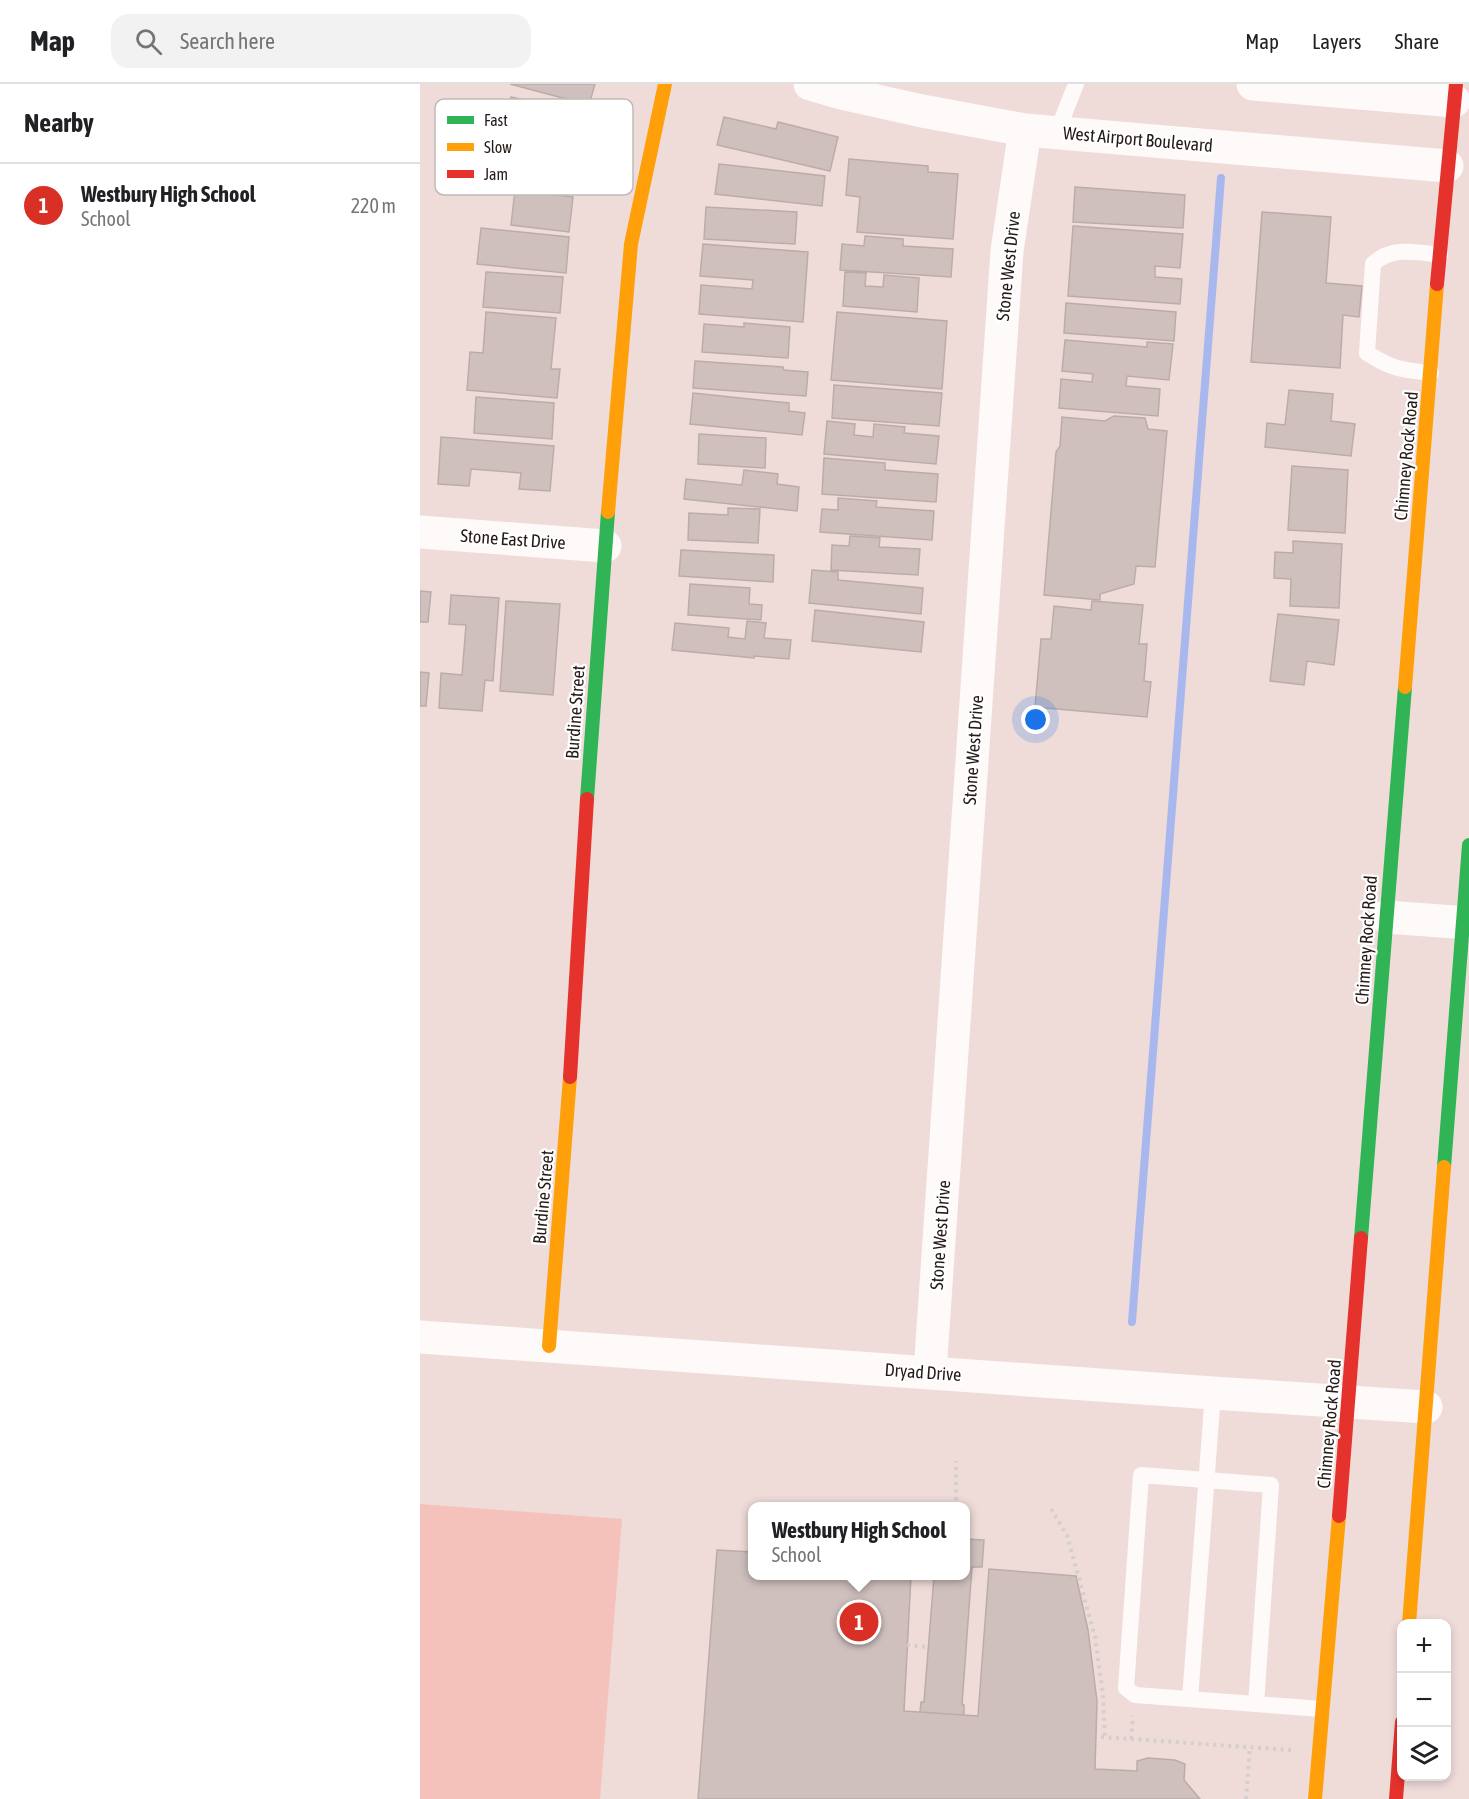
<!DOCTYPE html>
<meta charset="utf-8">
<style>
body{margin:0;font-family:"Asap Condensed",sans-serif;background:#f2f2f2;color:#202124}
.controls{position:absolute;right:18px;bottom:18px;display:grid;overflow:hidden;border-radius:12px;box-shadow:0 3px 9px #0003}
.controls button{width:54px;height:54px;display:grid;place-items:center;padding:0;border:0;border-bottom:2px solid #e0e0e0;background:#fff;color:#202124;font:30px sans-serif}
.you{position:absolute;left:616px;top:636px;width:21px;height:21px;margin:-15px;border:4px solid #fff;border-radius:50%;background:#1a73e8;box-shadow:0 0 0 9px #1a73e833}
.badge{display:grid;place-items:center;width:39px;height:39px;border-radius:50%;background:#d93025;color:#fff;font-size:20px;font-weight:700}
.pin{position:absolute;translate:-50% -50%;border:3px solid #fff;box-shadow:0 2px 6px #0006}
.popup{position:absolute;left:328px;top:1418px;width:222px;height:78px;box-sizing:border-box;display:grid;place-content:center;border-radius:12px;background:#fff;filter:drop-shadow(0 2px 4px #0005);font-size:20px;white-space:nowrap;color:#757577}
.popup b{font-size:22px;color:#202124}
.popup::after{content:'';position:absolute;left:50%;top:100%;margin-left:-12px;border:12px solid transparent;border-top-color:#fff}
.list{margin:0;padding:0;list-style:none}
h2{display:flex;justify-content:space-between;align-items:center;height:78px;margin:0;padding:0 24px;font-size:26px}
h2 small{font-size:20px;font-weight:400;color:#757577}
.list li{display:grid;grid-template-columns:39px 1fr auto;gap:18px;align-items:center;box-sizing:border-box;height:84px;padding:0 24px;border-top:2px solid #e0e0e0}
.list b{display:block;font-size:22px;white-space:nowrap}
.list p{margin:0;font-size:20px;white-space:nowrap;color:#757577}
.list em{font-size:20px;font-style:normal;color:#757577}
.icon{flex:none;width:33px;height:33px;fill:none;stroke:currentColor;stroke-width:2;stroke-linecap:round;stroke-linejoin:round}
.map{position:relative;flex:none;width:1049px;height:1715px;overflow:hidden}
header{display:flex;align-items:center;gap:36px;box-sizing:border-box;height:84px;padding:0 30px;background:#fff;border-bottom:2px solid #e0e0e0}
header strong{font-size:28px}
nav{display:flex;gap:33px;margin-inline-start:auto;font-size:21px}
.search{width:420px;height:54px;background:#f2f2f2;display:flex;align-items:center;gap:15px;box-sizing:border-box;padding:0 21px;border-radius:18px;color:#757577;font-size:22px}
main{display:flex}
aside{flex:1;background:#fff}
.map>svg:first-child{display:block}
</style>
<header>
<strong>Map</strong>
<div class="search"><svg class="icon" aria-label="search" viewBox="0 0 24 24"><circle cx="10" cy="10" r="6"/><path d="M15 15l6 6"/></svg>Search here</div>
<nav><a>Map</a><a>Layers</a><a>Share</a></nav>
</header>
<main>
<aside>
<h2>Nearby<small></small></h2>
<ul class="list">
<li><span class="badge">1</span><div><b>Westbury High School</b><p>School</p></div><em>220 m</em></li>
</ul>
</aside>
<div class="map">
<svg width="1049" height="1715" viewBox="0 0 1049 1715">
<rect width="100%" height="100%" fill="#efdcd9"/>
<path fill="#f4c2ba" d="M0,1420L202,1435L180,1715H0Z"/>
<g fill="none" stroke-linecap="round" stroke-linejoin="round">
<path stroke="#a8b7ed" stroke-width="8" d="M712,1238L801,94"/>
</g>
<path fill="#cfc0be" stroke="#bbacaa" stroke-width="1.5" d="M90,0H175L169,21Z
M91,13L168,29L161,64L83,48Z
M304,33L356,45L358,38L418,53L410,87L297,61Z
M98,62L150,68L145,106L93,100Z
M429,75L508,82V88L538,90L533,155L437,148L440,113L426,111Z
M299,80L405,92L402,122L295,110Z
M655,103L765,111L763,144L653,138Z
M95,106L153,113L149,148L91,141Z
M286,123L377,128L375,160L284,155Z
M842,128L911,133L906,199L942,202L939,233L923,231L920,284L831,278Z
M653,142L763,150L760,184L735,182V193L762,195L760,220L648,212Z
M61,144L149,153L146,189L57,180Z
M445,152L483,155V162L533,165L531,193L420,186L422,160L444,162Z
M283,160L388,168L383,238L279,230L281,201L332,205L333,196L280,192Z
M66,188L143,193L140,229L63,223Z
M425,188L446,189L445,202L463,203L464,191L499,194L497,228L423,222Z
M646,219L756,228L754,257L644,249Z
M66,228L136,234L131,285H140L137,314L47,306L50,268L63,269Z
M417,228L527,237L522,305L411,296Z
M324,239L370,243L368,274L282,268L284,240L324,243Z
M645,256L727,263V258L753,260L749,296L707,292L706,302L740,305L738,332L639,324L641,295L672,298L673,290L642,287Z
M275,277L363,283L364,286L388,288L386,312L273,304Z
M414,301L522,309L519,342L412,334Z
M869,306L913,310L911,337L935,340L931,372L845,363L847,339L865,341Z
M273,309L369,319V327L385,329L382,351L270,340Z
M56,313L134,319L132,355L54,349Z
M694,332L725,334L728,345L747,347L735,483L716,482L714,500L680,510V516L624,511L636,368L640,362L642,333L685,337Z
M407,337L435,340L434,351L453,353L454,340L485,343L484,349L519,352L516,380L404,370Z
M279,350L346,354L345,384L278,380Z
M21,353L134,362L130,407L99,405L101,389L51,385L49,402L18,400Z
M404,374L465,379V386L518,390L516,418L402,410Z
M872,382L928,386L925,449L868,446Z
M324,386L358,390L357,400L379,403L377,427L264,415L266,395L322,401Z
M418,414L457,417L456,423L514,427L512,456L400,448L402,425L418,426Z
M308,424L340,425L338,459L268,456L269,429L308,431Z
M430,452L460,454L459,463L500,465L498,491L411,486L412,461L429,462Z
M873,457L922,460L919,524L870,522L871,495L854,494L855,468L873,469Z
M261,466L354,471L353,498L259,492Z
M392,486L418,488V496L503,504L501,530L389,519Z
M270,500L330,504L329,520L342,521L341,536L268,531Z
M0,507L11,508L8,538H0Z
M31,511L79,514L73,597L65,596L62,627L19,624L21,589L42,591L46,541L29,540Z
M86,517L140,520L133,611L80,607Z
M672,517L723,521L719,560H727L724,597L731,598L727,633L615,623L621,555H631L634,522L671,526Z
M395,526L504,538L501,568L392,557Z
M858,530L919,536L914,581L887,577L884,601L850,597Z
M327,537L346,539L344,554L371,556L369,575L334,572V574L252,566L255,539L309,544L308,553L325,555Z
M0,588L9,589L6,622H0Z
M546,1455L564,1456L562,1483H552L542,1620L544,1621V1631L500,1628L501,1618H504L514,1492H546Z
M297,1466L332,1468V1492H491L484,1627L558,1632L569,1485L656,1492L668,1546L677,1617L675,1685L717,1687V1677L728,1674L755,1676L765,1680L764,1696L780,1715H278Z"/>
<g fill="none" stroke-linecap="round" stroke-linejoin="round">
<path stroke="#d4cece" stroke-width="4" stroke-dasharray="3 4.5" stroke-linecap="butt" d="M536,1416V1377
M631,1425L647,1451L675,1553L683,1611L685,1654
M487,1561L508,1563
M681,1653L871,1666
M711,1655L713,1632
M826,1715L830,1663"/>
<path stroke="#fdfaf9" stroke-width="16" d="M637,48L656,0
M1011,289C982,286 972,285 947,269L953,180C971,162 998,168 1020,171
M770,1615L793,1309
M836,1620L851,1401L721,1391L706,1604L715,1611L902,1625"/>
<path stroke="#fdfaf9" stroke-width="33" d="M390,0L421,9L502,27L605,46L1027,82
M833,0L1034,17
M0,448L185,462
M966,833L1049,839
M0,1253L793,1309L1006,1323
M510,1288L587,167L605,46"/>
<path stroke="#30b455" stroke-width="14" d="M167,715L188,428
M1024,1083L1049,761
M941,1154L985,603"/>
<path stroke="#ff9f0a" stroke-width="14" d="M188,428L211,160L245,0
M985,603L1017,200
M129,1262L150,993
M989,1540L1024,1083
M895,1715L919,1432"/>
<path stroke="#e5322d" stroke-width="14" d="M1017,200L1036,0
M150,993L167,715
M919,1432L941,1154
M976,1715L982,1638"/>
</g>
<g text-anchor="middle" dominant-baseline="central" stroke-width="4.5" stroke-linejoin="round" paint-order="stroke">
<g font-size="18" fill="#261a18" stroke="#fff">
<text transform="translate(718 55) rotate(5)">West Airport Boulevard</text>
<text transform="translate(588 182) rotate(-84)">Stone West Drive</text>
<text transform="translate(986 372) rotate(-85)">Chimney Rock Road</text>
<text transform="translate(93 455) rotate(4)">Stone East Drive</text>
<text transform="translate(155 628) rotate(-86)">Burdine Street</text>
<text transform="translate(553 666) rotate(-86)">Stone West Drive</text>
<text transform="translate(946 856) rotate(-86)">Chimney Rock Road</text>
<text transform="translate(123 1113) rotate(-85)">Burdine Street</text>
<text transform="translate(520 1151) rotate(-86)">Stone West Drive</text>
<text transform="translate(503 1288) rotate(4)">Dryad Drive</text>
<text transform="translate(909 1340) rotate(-85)">Chimney Rock Road</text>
</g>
</g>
<rect x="15" y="15" width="198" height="96" rx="9" fill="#fff" stroke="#bebaba" stroke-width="1.5"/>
<rect x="27" y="32" width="27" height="8" fill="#30b455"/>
<rect x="27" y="59" width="27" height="8" fill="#ff9f0a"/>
<rect x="27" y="86" width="27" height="8" fill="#e5322d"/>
<g font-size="16" fill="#261a18">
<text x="64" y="42">Fast</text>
<text x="64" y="69">Slow</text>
<text x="64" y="96">Jam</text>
</g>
</svg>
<div class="controls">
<button>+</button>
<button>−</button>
<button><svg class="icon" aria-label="layers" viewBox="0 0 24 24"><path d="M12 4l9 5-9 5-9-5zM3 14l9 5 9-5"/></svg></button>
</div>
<div class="you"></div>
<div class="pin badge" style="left:439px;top:1538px">1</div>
<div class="popup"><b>Westbury High School</b>School</div>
</div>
</main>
